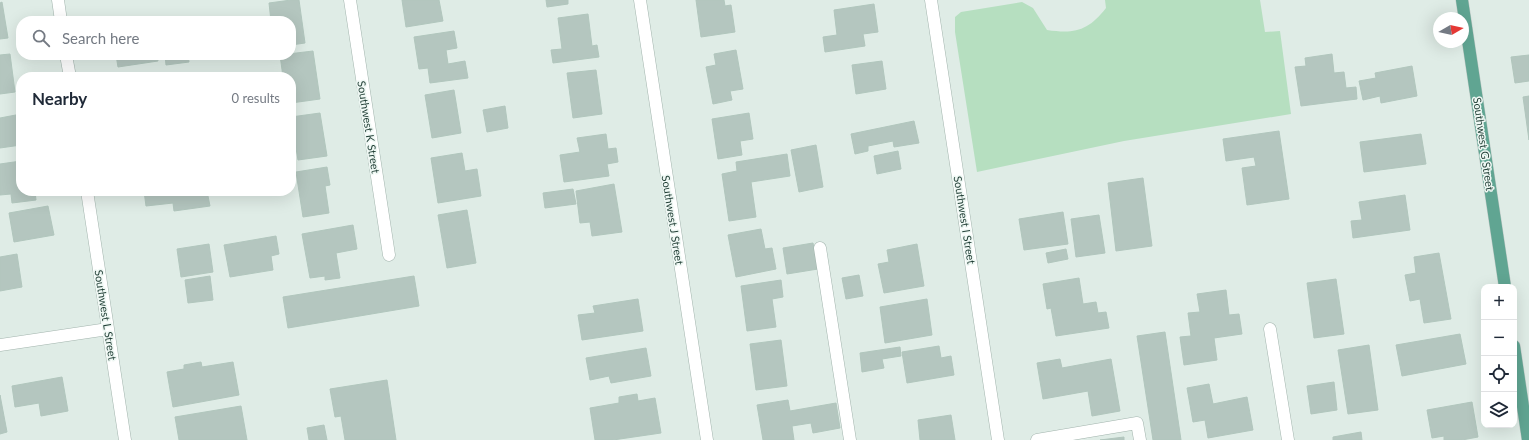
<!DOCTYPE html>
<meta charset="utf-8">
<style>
body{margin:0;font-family:Lato,sans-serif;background:#f2f2f3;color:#1f2937}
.controls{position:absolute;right:12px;bottom:12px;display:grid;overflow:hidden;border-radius:8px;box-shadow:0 4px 16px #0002}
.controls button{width:36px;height:36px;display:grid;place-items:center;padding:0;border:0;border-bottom:1px solid #e0e1e3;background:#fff;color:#1f2937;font:20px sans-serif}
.compass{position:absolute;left:1433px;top:12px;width:36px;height:36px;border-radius:50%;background:#fff;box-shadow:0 4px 16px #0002;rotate:81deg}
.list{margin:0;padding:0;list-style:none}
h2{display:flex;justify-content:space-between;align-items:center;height:52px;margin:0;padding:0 16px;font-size:17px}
h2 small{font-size:13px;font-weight:400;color:#747a83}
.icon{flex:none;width:22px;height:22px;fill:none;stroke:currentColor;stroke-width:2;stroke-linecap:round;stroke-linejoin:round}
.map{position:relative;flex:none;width:1529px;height:440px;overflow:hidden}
.search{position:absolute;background:#fff;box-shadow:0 4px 16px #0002;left:16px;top:16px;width:280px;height:44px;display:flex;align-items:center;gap:10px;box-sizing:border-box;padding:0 14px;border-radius:16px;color:#747a83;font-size:15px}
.panel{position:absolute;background:#fff;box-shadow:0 4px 16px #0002;left:16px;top:72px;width:280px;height:124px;border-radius:16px}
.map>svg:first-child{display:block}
</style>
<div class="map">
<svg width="1529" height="440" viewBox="0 0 1529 440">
<rect width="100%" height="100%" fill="#dfece6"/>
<path fill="#b6dfc0" d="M1105,0H1260L1265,32L1280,31L1291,114L1124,141L977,172L955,32V17L961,12L1022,2L1033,8L1047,30C1075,34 1088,31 1106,8Z"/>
<path fill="#b4c6bf" stroke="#b1c6bd" d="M291,0H299L305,43L291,45V21H271L269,3Z
M402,0H439L443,21L406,27Z
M546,0H568V4L547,7Z
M696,0H724L725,6L731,5L735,32L701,37Z
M2,2L8,38L0,39V3Z
M874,4L878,32L863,34L865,46L825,52L823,37L837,35L834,10Z
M588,14L592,46L597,45L599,57L553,63L551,50L562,49L558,18Z
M454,31L457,48L446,50L448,64L465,61L468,78L430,83L428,68L419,69L414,37Z
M736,50L743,89L730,91L732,100L713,104L706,67L716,65L714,54Z
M313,51L320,99L291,103V77H283L280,55Z
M10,54L15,92L0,94V55Z
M1332,54L1334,73L1344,72L1346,88L1356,87L1357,99L1301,106L1295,67L1306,66L1305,58Z
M116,55H157L158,61L118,67Z
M165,55H188L189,62L166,65Z
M1529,55V81L1515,83L1511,57Z
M882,61L886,89L856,94L852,65Z
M1412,66L1417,96L1381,103L1380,96L1363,100L1359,81L1376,78L1375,73Z
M596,70L602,114L573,118L567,73Z
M454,90L461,133L432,138L425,95Z
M1529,96V140L1523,97Z
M505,106L508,128L487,132L483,110Z
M320,113L327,156L298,160L295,142H291V117Z
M749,113L753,139L740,141L742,155L718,159L712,119Z
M21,114V145L0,148V118Z
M914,121L919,143L894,147L893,141L868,146V151L855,154L851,134Z
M1279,131L1289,199L1247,205L1242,168L1256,166L1254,157L1226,161L1223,139Z
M606,134L608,149L616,148L618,162L607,164L609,176L564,182L560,155L580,152L577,138Z
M1421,134L1426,164L1364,172L1360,142Z
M816,145L823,187L799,192L791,150Z
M898,151L901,169L877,174L874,156Z
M462,153L465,171L477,169L481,196L438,203L431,158Z
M787,154L790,176L751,182L756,217L729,221L722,174L737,171L736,162Z
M21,161V191H35L36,200L12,203L11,194L0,195V164Z
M327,167L330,185L325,186L329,213L303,217L296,172Z
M1143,178L1152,246L1116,251L1108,183Z
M614,184L622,232L592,236L590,222L580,223L576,191Z
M573,189L576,204L545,208L543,193Z
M144,191H175L176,195L207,191L210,206L174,211L173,203L146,206Z
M1405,195L1410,230L1353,238L1351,221L1362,220L1359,202Z
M48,206L54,235L14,242L9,213Z
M467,210L476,263L447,268L438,215Z
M1063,212L1068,244L1024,250L1019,219Z
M1099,215L1105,253L1076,257L1071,219Z
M353,225L357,249L336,253L340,278L325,280V276L310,278L302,234Z
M761,229L765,249L772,248L776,269L736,277L728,235Z
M276,236L279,254L271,256L273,270L230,277L224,245Z
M813,243L818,269L787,274L783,248Z
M209,244L213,272L181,277L177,249Z
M917,244L924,286L884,293L878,264L889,262L887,250Z
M1066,249L1068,259L1048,263L1046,253Z
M1439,253L1451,319L1424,323L1420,299L1410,301L1405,275L1416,273L1414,257Z
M17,254L22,287L0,291V257Z
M859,275L863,296L846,299L842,278Z
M210,276L213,300L188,303L185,280Z
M414,276L419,306L288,328L283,297Z
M1079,278L1083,304L1096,302L1098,313L1106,312L1109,328L1056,336L1051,308L1047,309L1043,284Z
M1336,279L1344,334L1314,338L1307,283Z
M781,280L783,297L772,299L776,327L747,331L741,286Z
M1226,290L1229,315L1239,314L1242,334L1214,338L1217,360L1184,365L1180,337L1191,336L1188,313L1200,312L1197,294Z
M638,299L643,331L582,340L578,315L595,313L593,306Z
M927,299L932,335L885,343L880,307Z
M1165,332L1181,440H1153L1137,336Z
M1460,334L1466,364L1402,376L1396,345Z
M781,340L787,386L756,390L750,344Z
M1369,345L1378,410L1348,414L1338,350Z
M939,346L941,358L951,356L954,375L907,383L902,352Z
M900,347L901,356L882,359L884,368L862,372L860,353Z
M646,348L651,376L611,383L609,376L590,380L586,358Z
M1060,359L1062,368L1111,359L1120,411L1092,416L1088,391L1043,399L1037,363Z
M201,362L202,367L233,362L239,395L173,407L167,372L184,369V365Z
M62,377L68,411L41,416L39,403L15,407L12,386Z
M387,380L396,440H345L341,416L335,417L330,389Z
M1334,382L1337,410L1311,414L1307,386Z
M1209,384L1213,404L1247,397L1253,430L1208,438L1205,420L1193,422L1187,388Z
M637,394L638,401L655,398L661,433L613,440H595L590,408L619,403V397Z
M0,395L7,432L0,434Z
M788,400L790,411L836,403L840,428L813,433L811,423L792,426L794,440H763L757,405Z
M1472,402L1478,437L1462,440H1444V436L1432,438L1427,410Z
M241,406L247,440H179L175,417Z
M951,415L955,440H920L918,420Z
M324,425L327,440H309L307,428Z
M1361,432L1362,440H1333V437Z
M1124,437V440H1100Z"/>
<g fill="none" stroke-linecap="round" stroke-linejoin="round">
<g stroke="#a2b4ad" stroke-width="13">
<path id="minor" d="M58,0L61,21
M350,0L389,255
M640,0L707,440
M931,0L998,440
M66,55L70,77
M87,191L125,440
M820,248L850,440
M1270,329L1288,440
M0,345L108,329
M1037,440L1137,423L1140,440"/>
</g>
<g stroke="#c0c9c6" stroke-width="13">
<path id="major" d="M1462,0L1505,287
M1514,346L1528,440"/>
</g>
<use href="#minor" stroke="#fff" stroke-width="12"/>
<use href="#major" stroke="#60a592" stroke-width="12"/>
</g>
<g text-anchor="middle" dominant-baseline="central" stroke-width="3" stroke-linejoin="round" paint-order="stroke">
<g font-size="11" fill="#1f3d34" stroke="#eff8f4">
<text transform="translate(369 127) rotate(81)">Southwest K Street</text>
<text transform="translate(1484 144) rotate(82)">Southwest G Street</text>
<text transform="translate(673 220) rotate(81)">Southwest J Street</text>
<text transform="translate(965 220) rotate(81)">Southwest I Street</text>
<text transform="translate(106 315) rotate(81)">Southwest L Street</text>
</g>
</g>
</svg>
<div class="controls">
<button>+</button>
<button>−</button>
<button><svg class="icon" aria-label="locate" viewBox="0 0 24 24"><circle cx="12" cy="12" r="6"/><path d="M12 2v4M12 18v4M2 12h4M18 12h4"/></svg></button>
<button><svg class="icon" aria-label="layers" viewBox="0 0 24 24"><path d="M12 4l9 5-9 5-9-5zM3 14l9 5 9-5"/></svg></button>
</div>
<svg class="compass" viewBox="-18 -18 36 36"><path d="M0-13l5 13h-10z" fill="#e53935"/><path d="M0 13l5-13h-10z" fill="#747a83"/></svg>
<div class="search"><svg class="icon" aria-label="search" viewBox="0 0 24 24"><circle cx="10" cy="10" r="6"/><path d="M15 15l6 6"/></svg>Search here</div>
<section class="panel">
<h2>Nearby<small>0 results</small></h2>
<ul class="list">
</ul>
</section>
</div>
